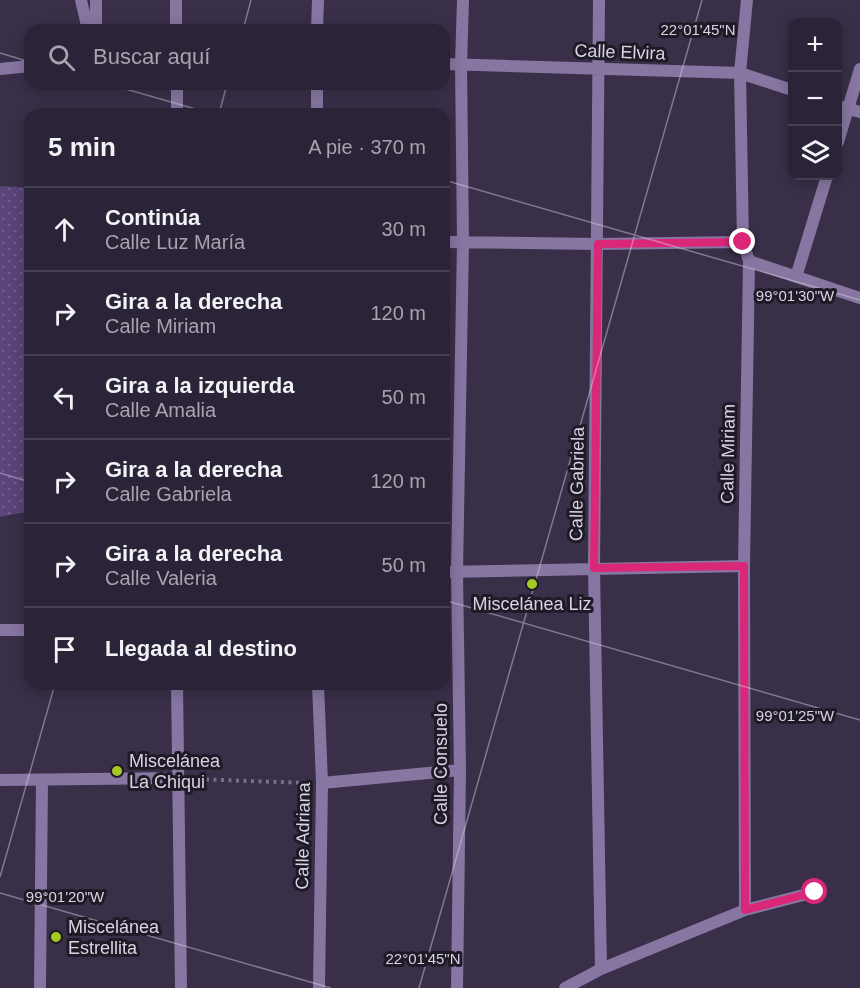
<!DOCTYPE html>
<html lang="es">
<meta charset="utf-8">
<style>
body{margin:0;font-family:Arial,sans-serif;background:#372f42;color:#f1f3f6}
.controls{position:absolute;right:18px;top:18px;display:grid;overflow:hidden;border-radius:12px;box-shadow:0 3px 15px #0003}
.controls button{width:54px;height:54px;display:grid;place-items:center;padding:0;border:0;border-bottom:2px solid #474052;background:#2b2337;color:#f1f3f6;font:30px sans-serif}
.stop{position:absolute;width:18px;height:18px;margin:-14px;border:4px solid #db2777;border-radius:50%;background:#fff}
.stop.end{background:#db2777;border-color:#fff;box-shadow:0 2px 6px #0008}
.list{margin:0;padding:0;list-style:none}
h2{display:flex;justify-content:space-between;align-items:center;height:78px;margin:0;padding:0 24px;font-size:26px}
h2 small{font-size:20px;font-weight:400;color:#a6a4ad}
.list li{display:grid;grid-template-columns:39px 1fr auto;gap:18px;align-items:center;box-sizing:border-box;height:84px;padding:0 24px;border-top:2px solid #474052}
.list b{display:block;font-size:22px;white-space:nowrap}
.list p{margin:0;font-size:20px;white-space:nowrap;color:#a6a4ad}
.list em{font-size:20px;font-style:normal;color:#a6a4ad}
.icon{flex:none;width:33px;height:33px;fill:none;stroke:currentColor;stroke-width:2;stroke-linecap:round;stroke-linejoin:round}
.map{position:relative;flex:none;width:860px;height:988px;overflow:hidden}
.search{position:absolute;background:#2b2337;box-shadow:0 3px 15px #0003;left:24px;top:24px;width:426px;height:66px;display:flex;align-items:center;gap:15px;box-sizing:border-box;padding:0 21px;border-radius:18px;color:#a6a4ad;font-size:22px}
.panel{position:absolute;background:#2b2337;box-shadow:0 3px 15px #0003;left:24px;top:108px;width:426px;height:582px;border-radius:18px}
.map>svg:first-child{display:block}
</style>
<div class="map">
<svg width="860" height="988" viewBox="0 0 860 988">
<defs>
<pattern id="grass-dots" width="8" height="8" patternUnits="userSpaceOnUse" patternTransform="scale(1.5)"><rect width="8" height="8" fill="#5a4479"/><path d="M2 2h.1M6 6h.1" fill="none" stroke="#715e8c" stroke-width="1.8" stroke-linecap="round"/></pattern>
</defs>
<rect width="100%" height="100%" fill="#392f49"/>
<path fill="url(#grass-dots)" d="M0,186L30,188V511L0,517Z"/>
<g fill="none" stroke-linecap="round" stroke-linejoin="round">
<path stroke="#797087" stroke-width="4" stroke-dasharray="3 4.5" stroke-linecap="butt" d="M191,779L309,783"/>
<path stroke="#8776a2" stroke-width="12" d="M81,0L88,30
M176,0V30
M599,0L594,568L601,969
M96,30V0
M317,30L318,0
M444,64L740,73L792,90
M0,69L30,66
M317,84V114
M838,106L860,112
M177,114V84
M838,142L860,69
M444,242L598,244L743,242
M749,261L860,298
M796,277L827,176
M444,572L744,566
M0,630H30
M177,684L181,988
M318,684L322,783L319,988
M0,780L179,778
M322,783L460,770
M745,910L744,566L749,261L743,242L740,73L747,0
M40,988L42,780
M457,988L460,770L457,572L463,242L461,64L463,0
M565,988L601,969L745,910L815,892"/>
</g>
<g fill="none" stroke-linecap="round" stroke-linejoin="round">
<path stroke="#db2777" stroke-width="8" d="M743,242L598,244L594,568L744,566L745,910L815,892"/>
</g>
<path fill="none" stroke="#d9d3e4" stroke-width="1.5" stroke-opacity="0.45" d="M243,30L251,0M0,53L30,62M108,84L213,114M219,114L227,84M444,180L860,300M0,473L30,482M444,600L860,720M0,877L55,684M0,893L331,988M419,988L702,0"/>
<g fill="#a5c823" stroke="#1e1a26" stroke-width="2">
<circle cx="532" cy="584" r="6"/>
<circle cx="117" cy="771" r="6"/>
<circle cx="56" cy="937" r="6"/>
</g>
<g text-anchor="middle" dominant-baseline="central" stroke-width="6" stroke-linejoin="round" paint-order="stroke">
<g font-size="18" fill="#d9d3e4" stroke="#1e1a26">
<text transform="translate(620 52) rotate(2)">Calle Elvira</text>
<text transform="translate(728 454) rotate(-89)">Calle Miriam</text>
<text transform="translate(577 484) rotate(-89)">Calle Gabriela</text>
<text transform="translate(441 764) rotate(-90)">Calle Consuelo</text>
<text transform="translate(303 836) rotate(-89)">Calle Adriana</text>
</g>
<g font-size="18" fill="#d9d3e4" stroke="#1e1a26" text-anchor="start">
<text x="532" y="604" text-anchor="middle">Miscelánea Liz</text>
<text x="129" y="761">Miscelánea<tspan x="129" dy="21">La Chiqui</tspan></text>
<text x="68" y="927">Miscelánea<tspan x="68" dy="21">Estrellita</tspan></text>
</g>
</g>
<g font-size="15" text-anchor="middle" fill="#d9d3e4" stroke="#1e1a26" stroke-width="6" stroke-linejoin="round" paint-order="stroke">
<text x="698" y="35">22°01'45"N</text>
<text x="795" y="301">99°01'30"W</text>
<text x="795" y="721">99°01'25"W</text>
<text x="65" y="902">99°01'20"W</text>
<text x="423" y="964">22°01'45"N</text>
</g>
</svg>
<div class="controls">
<button>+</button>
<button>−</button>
<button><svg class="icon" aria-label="layers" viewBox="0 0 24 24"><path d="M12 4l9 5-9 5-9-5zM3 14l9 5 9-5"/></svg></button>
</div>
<div class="stop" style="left:815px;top:892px"></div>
<div class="stop end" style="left:743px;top:242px"></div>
<div class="search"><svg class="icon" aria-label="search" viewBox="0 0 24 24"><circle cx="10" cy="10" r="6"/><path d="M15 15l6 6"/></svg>Buscar aquí</div>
<section class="panel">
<h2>5 min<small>A pie · 370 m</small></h2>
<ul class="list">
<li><svg class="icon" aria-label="ahead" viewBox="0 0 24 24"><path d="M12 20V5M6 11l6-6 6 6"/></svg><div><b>Continúa</b><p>Calle Luz María</p></div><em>30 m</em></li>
<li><svg class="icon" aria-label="right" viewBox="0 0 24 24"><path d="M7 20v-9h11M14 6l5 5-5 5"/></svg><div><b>Gira a la derecha</b><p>Calle Miriam</p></div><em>120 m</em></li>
<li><svg class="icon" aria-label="left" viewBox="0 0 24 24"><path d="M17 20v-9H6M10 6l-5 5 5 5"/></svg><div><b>Gira a la izquierda</b><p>Calle Amalia</p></div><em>50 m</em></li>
<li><svg class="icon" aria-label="right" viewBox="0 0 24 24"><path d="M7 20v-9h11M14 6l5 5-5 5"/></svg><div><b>Gira a la derecha</b><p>Calle Gabriela</p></div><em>120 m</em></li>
<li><svg class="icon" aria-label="right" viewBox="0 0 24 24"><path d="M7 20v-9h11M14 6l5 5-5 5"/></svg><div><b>Gira a la derecha</b><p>Calle Valeria</p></div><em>50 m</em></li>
<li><svg class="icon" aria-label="arrive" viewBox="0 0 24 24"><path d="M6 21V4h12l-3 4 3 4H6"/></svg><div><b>Llegada al destino</b></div></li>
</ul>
</section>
</div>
